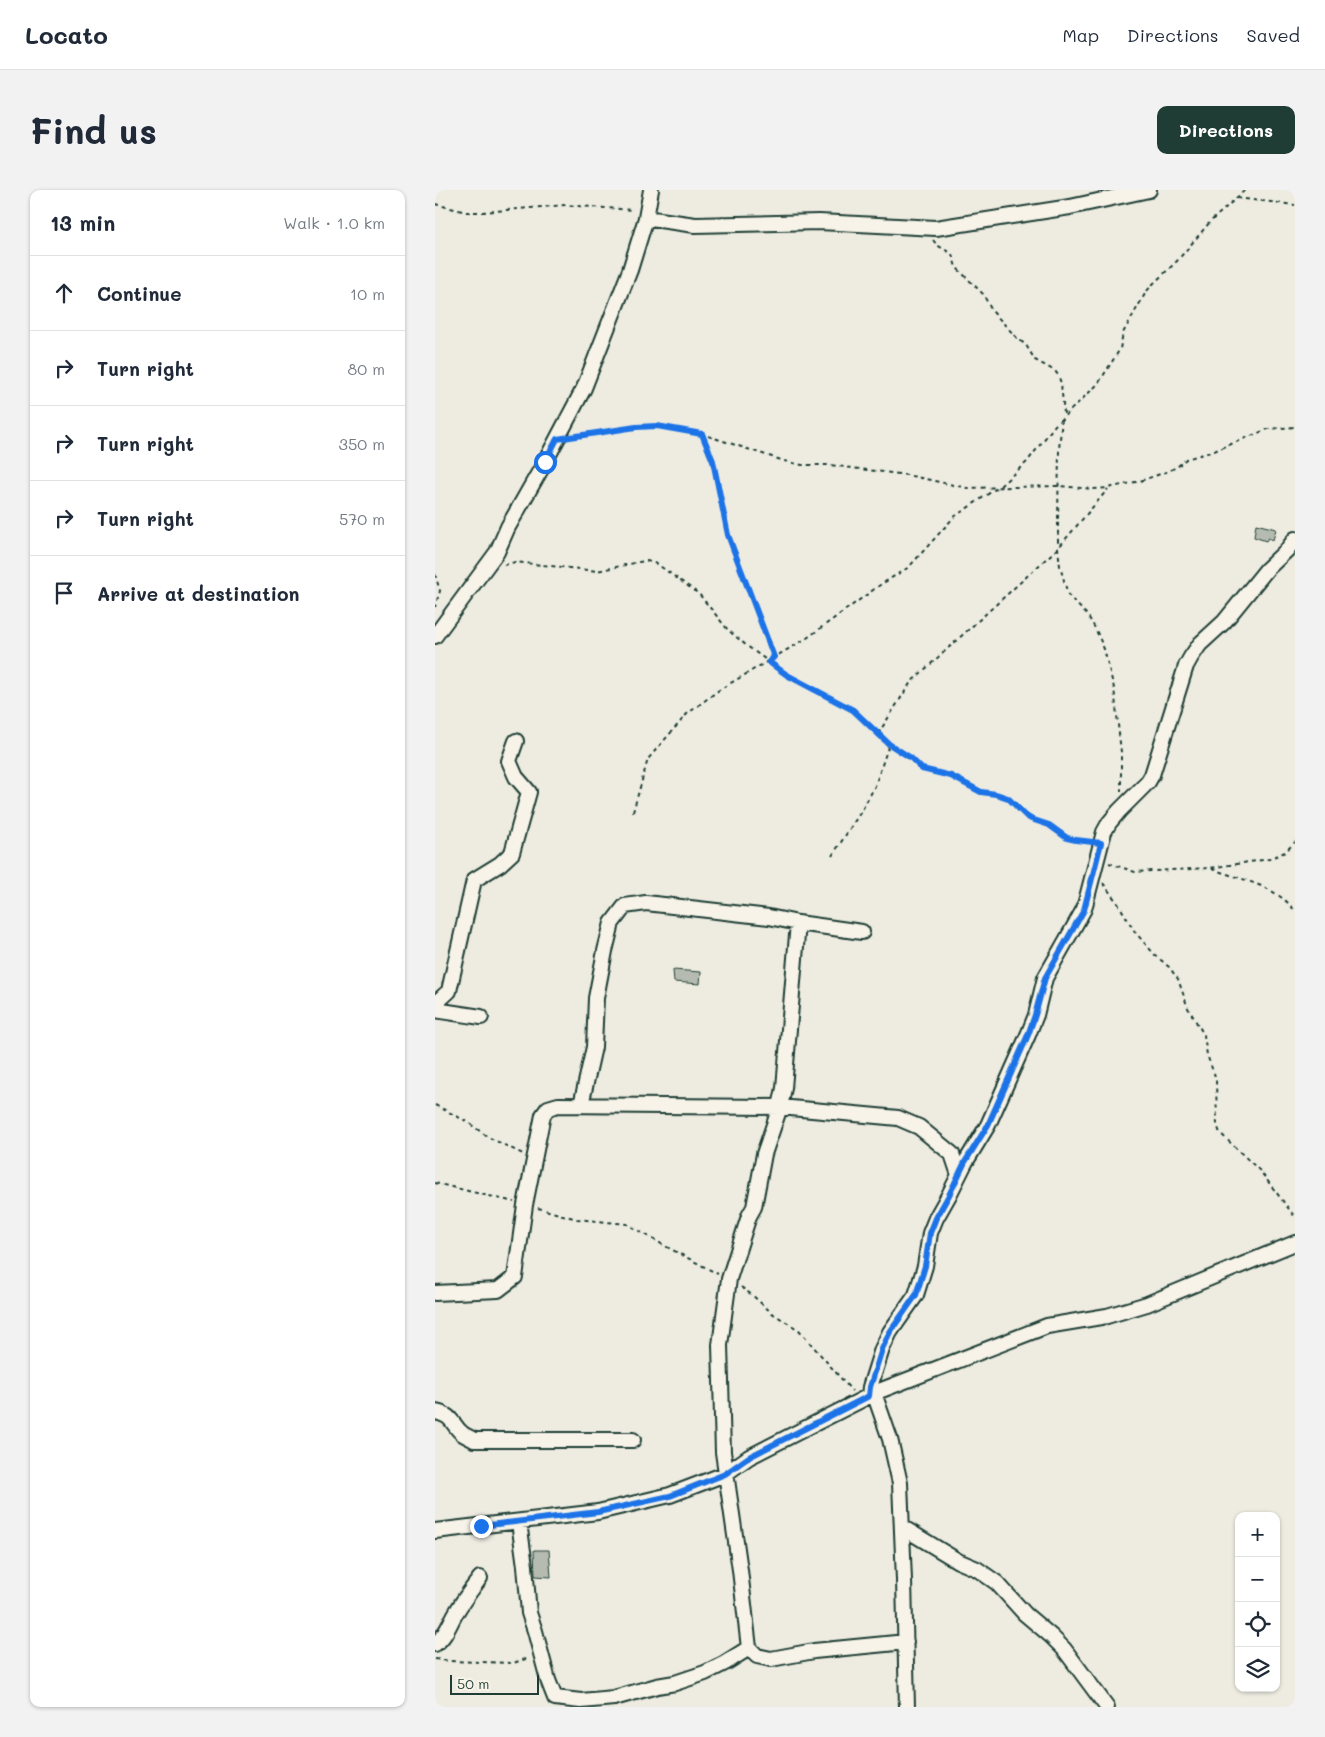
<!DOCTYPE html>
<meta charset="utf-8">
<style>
body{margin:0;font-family:Mali,sans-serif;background:#f2f2f3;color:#1f2937}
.controls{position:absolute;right:15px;bottom:15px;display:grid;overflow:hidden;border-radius:10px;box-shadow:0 1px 4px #0004}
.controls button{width:45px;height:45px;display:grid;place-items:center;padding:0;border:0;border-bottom:1px solid #e0e1e3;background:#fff;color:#1f2937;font:25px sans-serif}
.scale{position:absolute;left:15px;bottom:12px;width:89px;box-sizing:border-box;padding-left:5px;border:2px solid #1f3d34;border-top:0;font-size:14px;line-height:18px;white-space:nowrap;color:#1f3d34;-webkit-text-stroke:4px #f7f3e8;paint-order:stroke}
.stop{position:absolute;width:15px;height:15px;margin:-11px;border:4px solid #1a73e8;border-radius:50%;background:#fff}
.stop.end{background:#1a73e8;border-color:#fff;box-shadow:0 1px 5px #0008}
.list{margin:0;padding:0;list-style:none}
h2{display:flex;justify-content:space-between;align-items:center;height:65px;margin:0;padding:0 20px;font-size:21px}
h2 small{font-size:16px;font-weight:400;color:#747a83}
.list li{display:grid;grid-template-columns:32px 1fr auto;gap:15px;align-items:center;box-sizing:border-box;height:75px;padding:0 20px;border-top:1px solid #e0e1e3}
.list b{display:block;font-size:19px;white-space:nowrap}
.list em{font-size:16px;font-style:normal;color:#747a83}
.icon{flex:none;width:28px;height:28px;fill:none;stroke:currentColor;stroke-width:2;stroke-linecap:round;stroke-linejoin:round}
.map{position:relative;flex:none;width:860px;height:1517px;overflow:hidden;border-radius:10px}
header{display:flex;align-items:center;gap:30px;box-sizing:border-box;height:70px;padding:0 25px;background:#fff;border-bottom:1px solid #e0e1e3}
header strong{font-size:24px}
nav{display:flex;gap:28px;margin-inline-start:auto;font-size:18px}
.intro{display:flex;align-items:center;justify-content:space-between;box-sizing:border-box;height:120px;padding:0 30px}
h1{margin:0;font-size:35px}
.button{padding:12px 22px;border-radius:10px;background:#1f3d34;color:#fff;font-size:18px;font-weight:700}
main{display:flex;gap:30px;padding:0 30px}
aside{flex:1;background:#fff;border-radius:10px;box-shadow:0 1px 4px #0004}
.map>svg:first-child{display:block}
</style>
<header>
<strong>Locato</strong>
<nav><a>Map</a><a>Directions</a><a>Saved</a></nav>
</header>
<div class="intro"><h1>Find us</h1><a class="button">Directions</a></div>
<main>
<aside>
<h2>13 min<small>Walk · 1.0 km</small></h2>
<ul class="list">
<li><svg class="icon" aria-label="ahead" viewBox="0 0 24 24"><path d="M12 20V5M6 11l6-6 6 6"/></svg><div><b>Continue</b></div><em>10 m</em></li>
<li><svg class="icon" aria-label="right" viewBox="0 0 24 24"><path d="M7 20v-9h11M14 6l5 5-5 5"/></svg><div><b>Turn right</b></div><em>80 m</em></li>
<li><svg class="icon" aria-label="right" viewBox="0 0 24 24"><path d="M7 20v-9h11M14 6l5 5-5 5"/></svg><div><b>Turn right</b></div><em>350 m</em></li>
<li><svg class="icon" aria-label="right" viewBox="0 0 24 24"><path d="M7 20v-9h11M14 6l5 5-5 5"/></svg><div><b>Turn right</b></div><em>570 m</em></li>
<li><svg class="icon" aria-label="arrive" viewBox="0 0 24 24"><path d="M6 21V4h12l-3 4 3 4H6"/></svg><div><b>Arrive at destination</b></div></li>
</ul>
</aside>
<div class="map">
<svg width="860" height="1517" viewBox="0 0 860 1517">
<rect width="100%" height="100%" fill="#eeece1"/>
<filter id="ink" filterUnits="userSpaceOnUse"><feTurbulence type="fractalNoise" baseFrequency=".02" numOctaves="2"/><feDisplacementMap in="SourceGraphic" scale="10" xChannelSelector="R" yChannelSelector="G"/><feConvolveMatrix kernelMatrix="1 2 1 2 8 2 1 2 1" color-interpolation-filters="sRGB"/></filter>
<g filter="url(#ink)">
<path fill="#b5bbb0" stroke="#1f3d34" d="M821,334L841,339L838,350L833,348L831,351L819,347Z
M238,780L266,782L265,794L239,792Z
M99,1360H114L116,1387L100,1386Z"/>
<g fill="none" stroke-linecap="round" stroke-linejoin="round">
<g stroke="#1f3d34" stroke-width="18">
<path id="minor" d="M211,28L260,35L384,32L501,38L635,17L714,0
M0,446L62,362L73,337L110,272L149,198L195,80L211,28L216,0
M363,733L349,898L345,917L329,964L319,1017L314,1026L294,1089L285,1155L288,1262L305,1380L314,1458L322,1466L336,1469L379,1461L471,1452
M0,814L14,801L39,690L65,674L77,663L94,602L81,587L74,571L81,551
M0,820L46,827
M146,915L159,857L161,808L170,761L177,733L190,716L211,713L334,727L363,733L427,742
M0,1103L63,1100L80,1087L90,1015L108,925L113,918L123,915L345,917L463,928L484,937L517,964L524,985
M439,1203L455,1249L465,1293L469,1390L472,1517
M434,1206L435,1197L447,1159L455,1142L481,1105L490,1076L495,1043L501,1028L514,1005L530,973L553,935L593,845L601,825L610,788L649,719L669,642L674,633L684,621L713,592L717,585L751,476L756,467L765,454L789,432L832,379L852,360L860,349
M0,1222C19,1225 17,1236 28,1244C31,1246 36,1248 39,1250H198
M84,1332L90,1376L94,1423L100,1441L113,1490L120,1508L146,1511L179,1508L222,1496L240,1493L270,1483L290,1473L314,1458
M467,1337L523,1371L542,1379L562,1393L590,1424L616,1446L629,1459L672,1517
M0,1341L163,1322L235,1305L290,1284L314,1267L444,1201L612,1136L672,1126L712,1114L860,1053
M0,1454C11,1447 15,1432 22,1421C29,1409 37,1399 45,1388"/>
</g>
<path stroke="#1f3d34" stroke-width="2" stroke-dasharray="4 4" stroke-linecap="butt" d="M802,8L860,15
M0,14L31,22H48L130,15L198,20
M498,50L502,55L517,64L521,77L548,104L557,121L582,148L591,155L600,170L620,181L623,185L626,193L629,224
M627,229L624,259L623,329V358L625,376L633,405L653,426L661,440L669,459L679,498L686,562V602
M267,244L278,271L293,345L339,467
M139,247L201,237L222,236L267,244L349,271L367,275H394L472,285L532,298L624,296L658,299L673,298L705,291L731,282L742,277L751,269L779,261L833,239L860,237
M69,375L80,372L162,381L204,372L212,371L222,374L264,404L293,440L312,456L352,485L419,520L454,554L476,569L487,579L516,586L547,602L566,605L577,611L596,629L614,635L632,648L654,652
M0,384L5,401L0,417
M443,544L476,492L623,358L673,299
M198,622L213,569L252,524L284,500L372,448L445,395L474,377L519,327L565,296L592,272L620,235L663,194L685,159L688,143L711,102L718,94L742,71L775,32L810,0
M397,666L427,620L440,596L454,554
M674,673L700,682L775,678L834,669L850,662L860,652
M777,679C805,689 842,696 860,721
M668,693L684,715L700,742L720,765L734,777L743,789L753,818L769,845L772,865L781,889L782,935L785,943L825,981L860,1027
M0,915L31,931L53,947L88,964
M0,993L79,1012
M103,1018L142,1029L192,1034L230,1056L283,1084
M306,1097L317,1105L337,1123L364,1140L417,1201
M0,1469L13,1471L78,1473L94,1468"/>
<use href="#minor" stroke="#f7f3e8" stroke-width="14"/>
</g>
</g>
<g fill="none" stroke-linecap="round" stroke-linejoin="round" filter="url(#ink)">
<path stroke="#1a73e8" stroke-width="6" d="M46,1336L163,1322L235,1306L290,1284L314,1267L434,1206L435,1197L447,1159L455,1142L481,1105L490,1076L495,1043L501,1028L514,1005L530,972L553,935L593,845L600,825L610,788L649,720L666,653L641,650L632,648L614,635L596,629L591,626L573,608L561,604L546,602L516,586L487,579L476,568L454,554L418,520L352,485L334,472L339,467L293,345L278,271L267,244L222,236L201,237L122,249L110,272"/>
</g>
</svg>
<div class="controls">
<button>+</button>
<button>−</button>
<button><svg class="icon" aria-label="locate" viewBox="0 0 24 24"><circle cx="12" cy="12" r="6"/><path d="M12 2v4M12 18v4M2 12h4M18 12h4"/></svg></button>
<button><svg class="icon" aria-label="layers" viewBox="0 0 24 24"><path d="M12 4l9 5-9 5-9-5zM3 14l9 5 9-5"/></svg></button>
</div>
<div class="scale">50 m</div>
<div class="stop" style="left:110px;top:272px"></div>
<div class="stop end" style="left:46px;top:1336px"></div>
</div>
</main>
